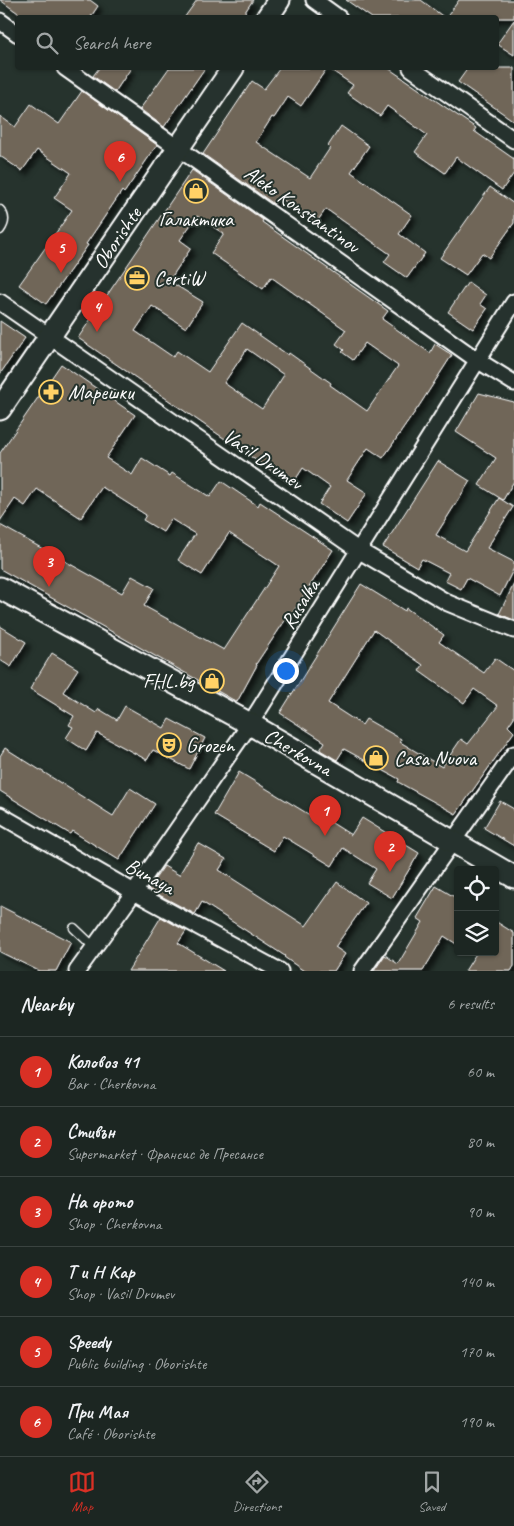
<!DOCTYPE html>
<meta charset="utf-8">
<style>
body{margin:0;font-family:Caveat,sans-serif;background:#252e2a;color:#f1f3f6}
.controls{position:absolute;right:15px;bottom:15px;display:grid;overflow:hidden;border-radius:5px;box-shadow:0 1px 4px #0004}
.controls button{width:45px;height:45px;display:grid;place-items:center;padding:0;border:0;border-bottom:1px solid #3a4340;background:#1c2622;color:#f1f3f6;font:25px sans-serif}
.you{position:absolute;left:285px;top:670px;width:18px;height:18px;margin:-12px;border:4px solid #fff;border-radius:50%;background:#1a73e8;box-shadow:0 0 0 8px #1a73e833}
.badge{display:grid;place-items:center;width:32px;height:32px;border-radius:50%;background:#d93025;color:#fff;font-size:16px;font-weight:700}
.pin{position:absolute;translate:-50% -41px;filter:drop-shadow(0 1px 2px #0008)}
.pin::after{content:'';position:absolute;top:26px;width:18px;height:15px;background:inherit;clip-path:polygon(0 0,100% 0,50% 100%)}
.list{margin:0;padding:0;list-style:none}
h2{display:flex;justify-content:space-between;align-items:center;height:65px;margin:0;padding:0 20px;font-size:21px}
h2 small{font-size:16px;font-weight:400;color:#a0a5a5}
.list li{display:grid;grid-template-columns:32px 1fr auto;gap:15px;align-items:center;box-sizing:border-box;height:70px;padding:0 20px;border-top:1px solid #3a4340}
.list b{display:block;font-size:19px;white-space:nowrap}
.list p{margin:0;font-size:16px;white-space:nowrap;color:#a0a5a5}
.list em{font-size:16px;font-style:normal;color:#a0a5a5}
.icon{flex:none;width:28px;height:28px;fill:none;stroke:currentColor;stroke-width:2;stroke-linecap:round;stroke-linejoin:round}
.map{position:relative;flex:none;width:514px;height:971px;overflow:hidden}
.search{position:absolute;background:#1c2622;box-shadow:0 1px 4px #0004;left:15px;right:15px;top:15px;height:55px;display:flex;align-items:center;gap:12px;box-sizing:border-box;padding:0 18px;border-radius:5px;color:#a0a5a5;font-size:19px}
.sheet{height:485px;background:#1c2622}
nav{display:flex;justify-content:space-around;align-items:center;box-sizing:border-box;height:70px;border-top:1px solid #3a4340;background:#1c2622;font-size:14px;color:#a0a5a5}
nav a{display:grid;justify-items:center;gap:2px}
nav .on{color:#d93025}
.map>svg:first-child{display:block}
</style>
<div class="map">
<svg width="514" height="971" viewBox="0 0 514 971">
<defs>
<filter id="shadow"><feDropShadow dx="4.5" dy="4.5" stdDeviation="2.5" flood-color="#0009"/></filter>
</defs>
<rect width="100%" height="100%" fill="#26332d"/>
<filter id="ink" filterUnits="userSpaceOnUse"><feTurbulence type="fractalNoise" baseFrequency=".02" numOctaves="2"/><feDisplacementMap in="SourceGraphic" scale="10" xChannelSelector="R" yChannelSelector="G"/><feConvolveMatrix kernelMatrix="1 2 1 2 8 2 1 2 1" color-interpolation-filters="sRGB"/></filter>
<g filter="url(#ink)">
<path fill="#706658" stroke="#fff" fill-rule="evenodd" filter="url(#shadow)" d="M0,0H90L98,6L90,18H25Z
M197,0H253L241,18H184Z
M346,0H421L445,18H372Z
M459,0H514V18H446Z
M514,20V55L497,44Z
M99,68H131L115,92L93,76Z
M169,68H205L164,127L140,109Z
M280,68H327L301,106L288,97L274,118L272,117L256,142L310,178L330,148L328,146L341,126L369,146L351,172L412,215L399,234L425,253L407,278L384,262L390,254L326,209L316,223L279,197L274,204L203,154L252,81L264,89Z
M328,68H388L476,128L474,131L514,159V173L502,190L456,157L445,173L415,152L427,135L387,106L380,116L347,93L353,85Z
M468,68H514V121L458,82Z
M82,91L157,145L124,193L122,191L86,244L88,245L46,304L19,285L72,210L54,198L71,173L37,150L22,171L0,156V116L15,127L31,104L59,124Z
M192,170L263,220L262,222L388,311L382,319L430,353L435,344L452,355L419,406L383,458L368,448L347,480L367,493L347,523L319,504L330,487L303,468L292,485L78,338ZM197,216L224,234L211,253L263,289L271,277L346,330L336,344L344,350L342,352L353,360L365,343L398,366L367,411L330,385L331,383L289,353L288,355L242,323L208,372L177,351L173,357L135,331L152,306L186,328L203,302L169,281L191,248L180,240ZM247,349L284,375L262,409L224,383Z
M490,187L514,204V223L489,258L482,253L466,275L440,258Z
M468,282L486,295L480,304L487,309L473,329L448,312Z
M0,321L25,338L0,374Z
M61,364L135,415L106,458L132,475L142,458L170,476L172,473L210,497L221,481L258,506L260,502L333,550L288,620L286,619L256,664L257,665L237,702L0,569V525L122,593L132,576L154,588L144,606L224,650L279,566L229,533L202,575L178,560L195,534L171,519L163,532L143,520L146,515L102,487L81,518L37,489L25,506L15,499L0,521V453Z
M479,393L514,402V481L503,500L479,485L496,458L456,432Z
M438,461L470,481L436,535L465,551L499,498L513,507L487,548L514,562V568L500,596L467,578L461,589L445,581L449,573L422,559L417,567L383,547Z
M361,584L405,611L406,608L444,635L439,642L484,673L495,658L514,671V717L508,726L514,732L456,814L398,782L399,779L344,749L337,760L320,750L325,742L280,713ZM374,630L423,665L419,671L464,703L474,689L498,706L468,744L461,739L442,767L400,742L401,739L366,719L362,725L328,703Z
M514,584V620L499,614Z
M0,626L26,642L11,667L0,660Z
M52,653L78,669L63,692L96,713L99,709L117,720L125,706L164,728L169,719L205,738L189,769L153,750L147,760L97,733L86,751L66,738L73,727L69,725L74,716L30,689Z
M5,748L113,816L130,788L155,804L119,860L72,831L70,834L0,791V756Z
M239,772L318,820L321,816L351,835L362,818L419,853L392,898L367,883L376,869L343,848L332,866L283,836L274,851L214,815Z
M500,801L514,809V846L484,828Z
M198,843L226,859L219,870L306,926L337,882L366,903L335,947L345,954L334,971H304L284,957L285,956L202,902L195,914L148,889L164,866L179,875Z
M436,886L458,899V945L444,936L423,971H374L385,955L398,964L423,922L417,918Z
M0,906L71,942L56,971H39L0,952Z
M161,917L186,931L178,943L224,971H128Z
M495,921L514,933V966L511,971H465L477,952H495Z"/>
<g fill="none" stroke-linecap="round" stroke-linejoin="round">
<g stroke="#fff" stroke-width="11">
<path id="lane" d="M0,210C6,217 5,223 0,230
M74,928L94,947"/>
</g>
<g stroke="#fff" stroke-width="19">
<path id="street" d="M314,0L339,18
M0,21L18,34
M65,68L477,360L514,383
M411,68L514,140
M0,302L358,550L448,603L514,630
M0,815L134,892L280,971
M77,971L134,892L250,724L514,302
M362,971L514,754"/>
</g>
<g stroke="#fff" stroke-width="25">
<path id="secondary" d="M267,18L279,0
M0,409L233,68
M0,588L250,724L514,877"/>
</g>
<use href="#lane" stroke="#26332d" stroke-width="8"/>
<use href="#street" stroke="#26332d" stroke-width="15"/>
<use href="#secondary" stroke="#26332d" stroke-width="21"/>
</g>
</g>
<defs>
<g id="shop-ring" transform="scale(1.25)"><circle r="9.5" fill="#26332d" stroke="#ffd166" stroke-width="1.5"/><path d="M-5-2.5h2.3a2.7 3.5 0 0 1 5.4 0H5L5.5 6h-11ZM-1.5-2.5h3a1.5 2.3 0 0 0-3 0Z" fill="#ffd166"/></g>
<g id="office-ring" transform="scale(1.25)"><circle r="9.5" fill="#26332d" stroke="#ffd166" stroke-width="1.5"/><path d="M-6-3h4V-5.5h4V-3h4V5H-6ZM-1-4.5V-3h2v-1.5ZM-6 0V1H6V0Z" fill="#ffd166"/></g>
<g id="pharmacy-ring" transform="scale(1.25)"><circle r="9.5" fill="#26332d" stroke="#ffd166" stroke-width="1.5"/><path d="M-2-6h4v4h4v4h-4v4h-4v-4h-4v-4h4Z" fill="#ffd166"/></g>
<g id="theatre-ring" transform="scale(1.25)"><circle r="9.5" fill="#26332d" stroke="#ffd166" stroke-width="1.5"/><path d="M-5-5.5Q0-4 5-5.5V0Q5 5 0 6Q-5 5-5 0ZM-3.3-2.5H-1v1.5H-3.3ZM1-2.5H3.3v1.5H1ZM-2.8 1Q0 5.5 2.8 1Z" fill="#ffd166"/></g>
</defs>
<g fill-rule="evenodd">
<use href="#shop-ring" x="196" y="191"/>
<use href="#office-ring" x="137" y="278"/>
<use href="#pharmacy-ring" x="51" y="392"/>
<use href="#shop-ring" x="212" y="681"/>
<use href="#theatre-ring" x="169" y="745"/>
<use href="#shop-ring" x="376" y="758"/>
</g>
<g text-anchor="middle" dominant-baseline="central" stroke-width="4" stroke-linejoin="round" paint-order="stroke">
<g font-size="21" fill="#fff" stroke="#26332d">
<text transform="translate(302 209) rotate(35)">Aleko Konstantinov</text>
<text transform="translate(117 238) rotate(-56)">Oborishte</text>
<text transform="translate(263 459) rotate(34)">Vasil Drumev</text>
<text transform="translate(300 604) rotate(-58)">Rusalka</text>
<text transform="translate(298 752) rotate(30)">Cherkovna</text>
<text transform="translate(150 876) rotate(29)">Bunaya</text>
</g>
<g font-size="21" fill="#fff" stroke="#26332d" text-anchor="start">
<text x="196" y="219" text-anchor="middle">Галактика</text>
<text x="154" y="278">CertiW</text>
<text x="68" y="392">Марешки</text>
<text x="194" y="681" text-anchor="end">FHL.bg</text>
<text x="186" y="745">Grozen</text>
<text x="394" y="758">Casa Nuova</text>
</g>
</g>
</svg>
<div class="controls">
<button><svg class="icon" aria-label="locate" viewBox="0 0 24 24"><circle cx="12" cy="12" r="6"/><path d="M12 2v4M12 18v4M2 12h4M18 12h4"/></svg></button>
<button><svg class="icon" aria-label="layers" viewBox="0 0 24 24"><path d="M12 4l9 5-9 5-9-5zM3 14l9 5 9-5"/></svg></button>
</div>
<div class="you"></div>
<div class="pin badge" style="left:325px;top:836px">1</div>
<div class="pin badge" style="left:390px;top:872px">2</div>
<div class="pin badge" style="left:49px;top:587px">3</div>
<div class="pin badge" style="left:97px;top:332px">4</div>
<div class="pin badge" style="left:61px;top:273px">5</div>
<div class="pin badge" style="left:120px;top:182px">6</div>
<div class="search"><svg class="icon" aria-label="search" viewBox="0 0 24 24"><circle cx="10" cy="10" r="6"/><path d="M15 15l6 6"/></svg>Search here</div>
</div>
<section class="sheet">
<h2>Nearby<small>6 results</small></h2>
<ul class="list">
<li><span class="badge">1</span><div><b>Коловоз 41</b><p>Bar · Cherkovna</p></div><em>60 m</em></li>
<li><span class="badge">2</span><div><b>Стивън</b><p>Supermarket · Франсис де Пресансе</p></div><em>80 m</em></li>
<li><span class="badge">3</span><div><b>На орото</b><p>Shop · Cherkovna</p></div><em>90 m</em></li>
<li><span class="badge">4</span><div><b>Т и Н Кар</b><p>Shop · Vasil Drumev</p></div><em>140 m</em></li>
<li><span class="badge">5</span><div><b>Speedy</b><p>Public building · Oborishte</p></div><em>170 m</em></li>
<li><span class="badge">6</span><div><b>При Мая</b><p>Café · Oborishte</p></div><em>190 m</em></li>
</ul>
</section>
<nav>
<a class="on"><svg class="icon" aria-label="map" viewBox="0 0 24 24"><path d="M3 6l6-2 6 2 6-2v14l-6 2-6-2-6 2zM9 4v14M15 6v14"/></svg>Map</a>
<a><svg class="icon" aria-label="directions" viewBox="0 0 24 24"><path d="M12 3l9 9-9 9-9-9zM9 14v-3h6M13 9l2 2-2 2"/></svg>Directions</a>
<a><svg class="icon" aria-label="saved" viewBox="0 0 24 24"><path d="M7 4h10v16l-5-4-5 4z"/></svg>Saved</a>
</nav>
